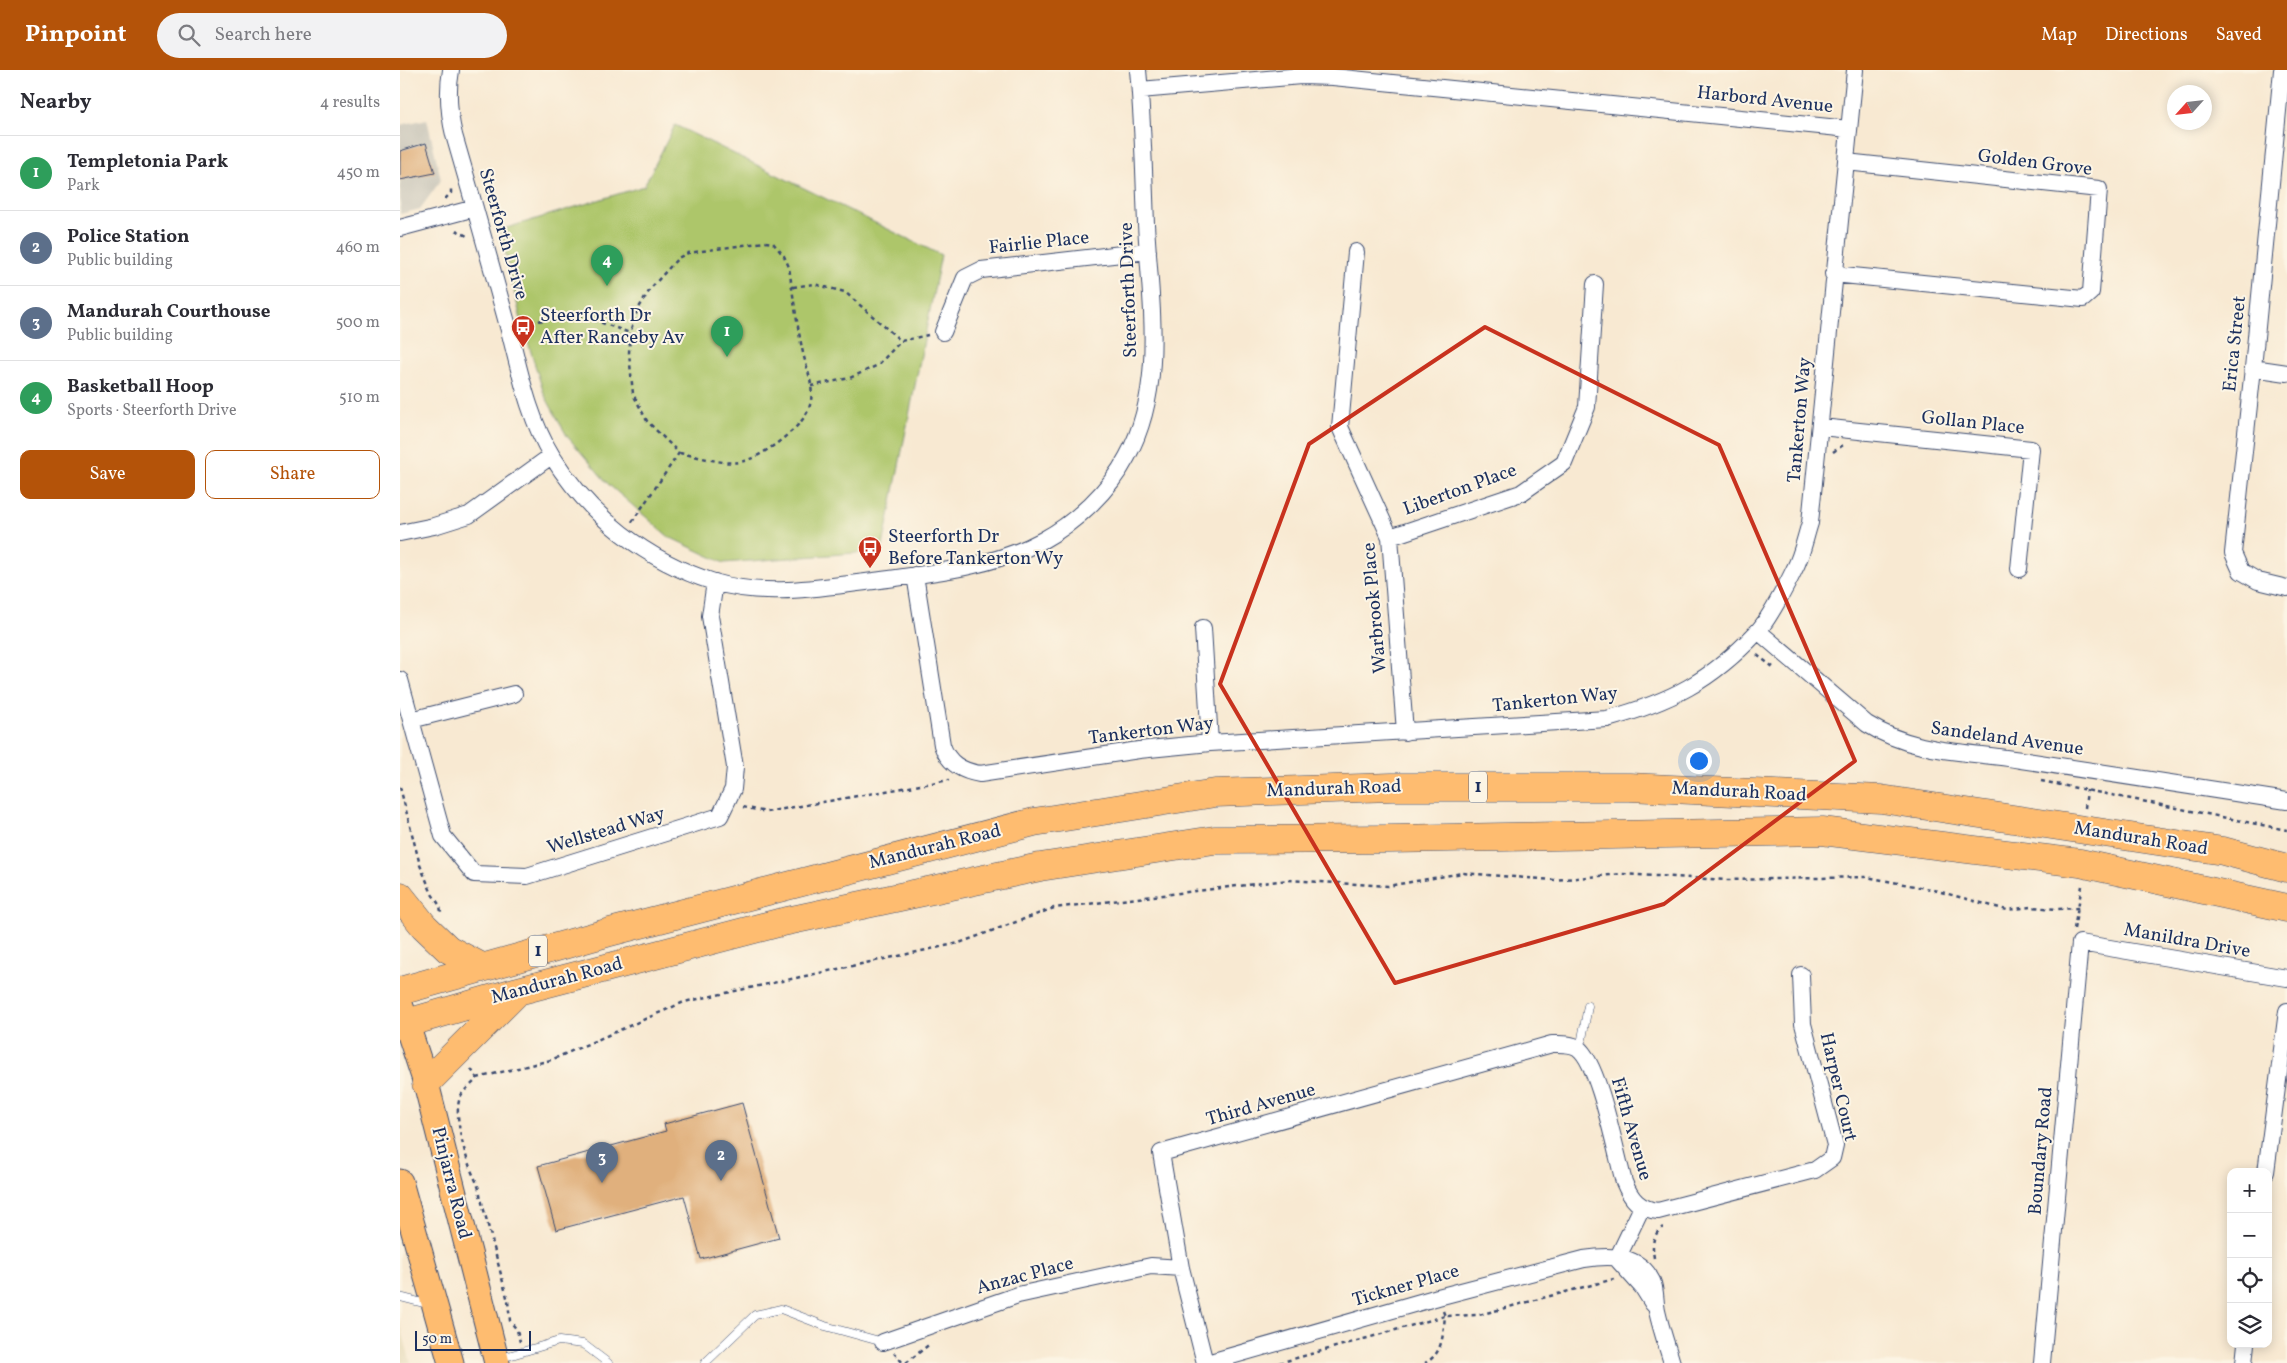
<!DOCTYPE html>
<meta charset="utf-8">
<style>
body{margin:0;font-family:Vollkorn,serif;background:#f2f2f3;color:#2b2b33}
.controls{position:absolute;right:15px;bottom:15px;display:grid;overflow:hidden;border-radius:10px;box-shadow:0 2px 12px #0003}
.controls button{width:45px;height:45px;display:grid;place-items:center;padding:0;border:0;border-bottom:1px solid #e1e1e2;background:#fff;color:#2b2b33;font:25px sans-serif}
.compass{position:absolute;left:1767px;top:15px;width:45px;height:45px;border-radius:50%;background:#fff;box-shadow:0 2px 12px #0003;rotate:243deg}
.scale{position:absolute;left:15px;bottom:12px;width:116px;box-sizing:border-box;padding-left:5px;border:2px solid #1b2f5e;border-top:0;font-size:14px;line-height:18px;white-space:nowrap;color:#1b2f5e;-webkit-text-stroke:4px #fcf5e5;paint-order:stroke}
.you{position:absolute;left:1298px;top:690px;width:18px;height:18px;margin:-12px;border:4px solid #fff;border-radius:50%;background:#1a73e8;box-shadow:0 0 0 8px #1a73e833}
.badge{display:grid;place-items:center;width:32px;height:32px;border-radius:50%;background:#b45309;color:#fff;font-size:16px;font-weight:700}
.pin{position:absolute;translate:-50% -41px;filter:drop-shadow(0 1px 2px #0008)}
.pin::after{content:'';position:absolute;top:26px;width:18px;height:15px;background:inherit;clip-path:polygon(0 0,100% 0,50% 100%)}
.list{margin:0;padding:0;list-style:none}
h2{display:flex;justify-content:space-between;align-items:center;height:65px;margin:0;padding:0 20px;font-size:21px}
h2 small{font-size:16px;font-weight:400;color:#7c7c81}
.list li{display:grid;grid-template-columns:32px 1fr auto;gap:15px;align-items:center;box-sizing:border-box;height:75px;padding:0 20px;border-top:1px solid #e1e1e2}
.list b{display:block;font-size:19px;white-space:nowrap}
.list p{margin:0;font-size:16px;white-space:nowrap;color:#7c7c81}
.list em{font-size:16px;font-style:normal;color:#7c7c81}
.actions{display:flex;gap:10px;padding:15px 20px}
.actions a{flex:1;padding:11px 0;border:1px solid #b45309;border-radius:10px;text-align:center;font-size:18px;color:#b45309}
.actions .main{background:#b45309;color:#fff}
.icon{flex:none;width:28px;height:28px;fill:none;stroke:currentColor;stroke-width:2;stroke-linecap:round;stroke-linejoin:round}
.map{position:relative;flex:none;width:1887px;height:1293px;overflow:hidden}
header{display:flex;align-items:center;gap:30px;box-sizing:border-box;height:70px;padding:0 25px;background:#b45309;color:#fff}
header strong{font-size:24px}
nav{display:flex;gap:28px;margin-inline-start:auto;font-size:18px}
.search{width:350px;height:45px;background:#f2f2f3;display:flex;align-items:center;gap:12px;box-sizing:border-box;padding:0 18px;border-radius:28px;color:#7c7c81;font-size:19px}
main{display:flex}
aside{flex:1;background:#fff}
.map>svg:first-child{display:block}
</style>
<header>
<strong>Pinpoint</strong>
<div class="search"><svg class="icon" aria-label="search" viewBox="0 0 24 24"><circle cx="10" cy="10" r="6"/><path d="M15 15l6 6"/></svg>Search here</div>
<nav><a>Map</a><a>Directions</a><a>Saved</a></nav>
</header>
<main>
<aside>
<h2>Nearby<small>4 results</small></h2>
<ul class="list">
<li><span class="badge" style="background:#2e9e5b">1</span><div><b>Templetonia Park</b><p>Park</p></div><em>450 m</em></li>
<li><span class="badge" style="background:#5c6f8a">2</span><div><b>Police Station</b><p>Public building</p></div><em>460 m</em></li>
<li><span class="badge" style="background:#5c6f8a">3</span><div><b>Mandurah Courthouse</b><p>Public building</p></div><em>500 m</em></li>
<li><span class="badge" style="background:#2e9e5b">4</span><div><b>Basketball Hoop</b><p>Sports · Steerforth Drive</p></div><em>510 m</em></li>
</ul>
<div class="actions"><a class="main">Save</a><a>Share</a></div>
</aside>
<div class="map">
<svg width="1887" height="1293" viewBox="0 0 1887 1293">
<rect width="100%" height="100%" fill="#fcf5e5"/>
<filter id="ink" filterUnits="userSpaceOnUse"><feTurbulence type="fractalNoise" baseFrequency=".02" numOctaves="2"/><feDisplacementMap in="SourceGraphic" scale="10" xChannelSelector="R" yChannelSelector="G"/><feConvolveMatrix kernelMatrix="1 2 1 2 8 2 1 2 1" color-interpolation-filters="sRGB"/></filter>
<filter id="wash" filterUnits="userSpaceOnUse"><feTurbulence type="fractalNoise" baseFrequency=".0096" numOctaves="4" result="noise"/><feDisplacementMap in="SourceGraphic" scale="20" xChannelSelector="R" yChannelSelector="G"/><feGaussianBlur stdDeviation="1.12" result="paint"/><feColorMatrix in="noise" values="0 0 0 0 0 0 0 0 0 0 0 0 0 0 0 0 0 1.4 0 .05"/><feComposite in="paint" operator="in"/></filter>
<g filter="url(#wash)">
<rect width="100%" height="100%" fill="#f8e9d2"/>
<path fill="#e6daba" d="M0,1253L11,1293H0Z"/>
<path fill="#c8c4b8" d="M27,49L41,110L20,139L0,144V55Z"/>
<path fill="#adc66b" stroke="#647a64" d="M275,55L541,185L482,481L324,493L269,467L208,414L167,366L144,324L121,250L100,160L244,116Z"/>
<g id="blocks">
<path fill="#e0b07d" d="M26,73L35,103L0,110V81Z
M342,1033L379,1168L301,1189L284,1126L156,1160L138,1096L266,1061L264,1054Z"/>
</g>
</g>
<g filter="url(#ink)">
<use href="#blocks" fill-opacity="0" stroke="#3c4b6f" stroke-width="1"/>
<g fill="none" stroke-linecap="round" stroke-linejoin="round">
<g stroke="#3c4b6f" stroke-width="9">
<path id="lane" d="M1178,977L1182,969L1188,936
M0,1227L31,1235
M98,1289L159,1271L183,1274L208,1293
M305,1293L355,1245L381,1239L425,1256L483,1272"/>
</g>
<g stroke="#3c4b6f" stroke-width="18">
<path id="street" d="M51,0C47,22 49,44 54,65C73,130 91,195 109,260C120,302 129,349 152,386C189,446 247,491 314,512C366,528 421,517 474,511C530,503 592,498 643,470C676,452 709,421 727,387C766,316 750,231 746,154C744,103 743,51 738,0
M1882,0L1853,298L1833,483L1841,501L1858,511L1887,518
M740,20L901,6L933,7L1449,59
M0,158L75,138
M956,182L940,357L990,467L1005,662
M1433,204L1683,229L1691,222L1699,119L1446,92
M543,262L565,208L581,200L748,181
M1853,298L1887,303
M1421,357L1631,379L1619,499
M0,463L34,456L69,445L151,386
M990,467L1121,423L1164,393L1187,337L1195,214
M515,505L542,675C548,693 561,701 580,704L739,680L810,673L1207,649C1270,632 1311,611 1357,562C1367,552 1387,515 1394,500C1402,486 1405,468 1410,453L1455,0
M803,558L810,673
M1358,561L1467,654C1515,684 1567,681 1621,690C1709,703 1798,717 1887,731
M0,610L43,766L74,804L127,806L320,746L333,719L335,697L310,546L315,512
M11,650L114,624
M1866,1102L1887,941
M1217,1189L1243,1218L1253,1234
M1217,1189L1242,1137
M483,1272L618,1225L751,1196L781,1198
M805,1293L781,1198L761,1083L1152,974C1160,974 1171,973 1178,978C1199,993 1216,1084 1224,1112C1231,1129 1239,1139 1258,1141L1415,1100L1432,1088L1435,1075L1403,954L1401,905
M807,1293L1038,1227L1184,1189C1209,1185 1239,1184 1252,1211C1256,1219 1255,1232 1257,1241C1261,1259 1267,1276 1272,1293
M1642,1293L1680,873L1887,908
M1844,1293L1846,1274"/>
</g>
<g stroke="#3c4b6f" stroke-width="27">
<path id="primary" d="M0,934L26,1013L97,1293
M0,1112L51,1293"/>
</g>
<g stroke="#3c4b6f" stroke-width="29">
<path id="highway" d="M0,826L24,856L48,879L82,897
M0,921L210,862L634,752L815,723L992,717H1229L1481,729L1823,781L1887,798
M0,955L118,921L378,853L640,797L814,770L991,769L1422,761L1680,793L1887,838
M26,1013L115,924"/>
</g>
<path stroke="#3c4b6f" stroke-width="2.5" stroke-dasharray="4 4" stroke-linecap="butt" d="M45,129L51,123V117
M56,160L67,166
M393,217L414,214L445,222L501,271
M123,253L180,245L230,263
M411,316L450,308L478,295L501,271L528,265
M1433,382L1443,375
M232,452L279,383L247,351L233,324L229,283L230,263L237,241L251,218L278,188L288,183L365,172L373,173L384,186L389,197C393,225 397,255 403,283C407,300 415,317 410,335C406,350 392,361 381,370C337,404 328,392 279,383
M1357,585L1373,597
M1641,711L1887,760
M0,717L20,795L32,824L40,836L41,842
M343,737L366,742L549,710
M1685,738L1687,720
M1674,859L1682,816
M71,999L77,1008C72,1016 63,1019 60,1028C53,1044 65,1085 71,1100C75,1110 79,1115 80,1125L108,1231L110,1251L117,1260L120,1272
M77,1008L151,990L284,932L559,873L654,838L888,810L988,816L1062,803L1154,810L1222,804L1326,810L1467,807L1530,819L1607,840L1631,837L1657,839L1679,838
M1254,1188C1252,1175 1252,1165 1263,1157
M1043,1241L1045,1246L1079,1245L1214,1209
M494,1283L503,1293
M506,1293L531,1273
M879,1293L1045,1246C1043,1264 1043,1284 1025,1293"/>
<use href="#lane" stroke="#fff" stroke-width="8"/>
<use href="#street" stroke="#fff" stroke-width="16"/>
<use href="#primary" stroke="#febc70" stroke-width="25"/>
<use href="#highway" stroke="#febc70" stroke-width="28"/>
</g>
</g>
<path fill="none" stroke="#c8321e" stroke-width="4" stroke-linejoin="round" d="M1085,257L1319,375L1455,691L1264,834L995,913L820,614L909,374Z"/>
<defs>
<g id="bus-pin" transform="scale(1.25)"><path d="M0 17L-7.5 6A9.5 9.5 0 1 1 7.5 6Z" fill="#c8321e" stroke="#fcf5e5"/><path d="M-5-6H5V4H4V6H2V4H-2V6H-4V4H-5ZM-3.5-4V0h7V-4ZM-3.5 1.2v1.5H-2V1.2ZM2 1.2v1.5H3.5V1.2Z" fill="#fff"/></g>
</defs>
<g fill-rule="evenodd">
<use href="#bus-pin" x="123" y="257"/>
<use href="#bus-pin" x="470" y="478"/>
</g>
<g text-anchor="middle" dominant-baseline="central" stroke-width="4" stroke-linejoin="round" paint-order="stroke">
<g fill="#fcf5e5" stroke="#5e6a86" stroke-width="1">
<rect x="1069" y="701.5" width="18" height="31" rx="4"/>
<rect x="129" y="865.5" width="18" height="31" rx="4"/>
</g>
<g font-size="18" font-weight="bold" fill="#1b2f5e">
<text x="1078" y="717">1</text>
<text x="138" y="881">1</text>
</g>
<g font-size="19" fill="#1b2f5e" stroke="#fcf5e5">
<text transform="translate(1365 30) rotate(6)">Harbord Avenue</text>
<text transform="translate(1635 93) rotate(7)">Golden Grove</text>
<text transform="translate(103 164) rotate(74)">Steerforth Drive</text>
<text transform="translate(639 173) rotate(-6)">Fairlie Place</text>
<text transform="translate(729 220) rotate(-92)">Steerforth Drive</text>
<text transform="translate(1835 274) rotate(-84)">Erica Street</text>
<text transform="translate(1400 350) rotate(-85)">Tankerton Way</text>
<text transform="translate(1573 353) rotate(6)">Gollan Place</text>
<text transform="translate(1060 420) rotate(-20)">Liberton Place</text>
<text transform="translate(975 538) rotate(-95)">Warbrook Place</text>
<text transform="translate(1155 630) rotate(-6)">Tankerton Way</text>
<text transform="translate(751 661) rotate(-7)">Tankerton Way</text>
<text transform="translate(1607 669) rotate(8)">Sandeland Avenue</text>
<text transform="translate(934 719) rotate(-2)">Mandurah Road</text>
<text transform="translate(1339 722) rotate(3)">Mandurah Road</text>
<text transform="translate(206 761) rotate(-17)">Wellstead Way</text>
<text transform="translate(1741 769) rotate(9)">Mandurah Road</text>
<text transform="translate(535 777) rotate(-14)">Mandurah Road</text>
<text transform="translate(1787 871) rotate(10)">Manildra Drive</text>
<text transform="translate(157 911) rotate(-15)">Mandurah Road</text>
<text transform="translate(1438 1017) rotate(77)">Harper Court</text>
<text transform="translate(861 1035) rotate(-16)">Third Avenue</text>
<text transform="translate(1231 1059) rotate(74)">Fifth Avenue</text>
<text transform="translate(1641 1081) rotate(-85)">Boundary Road</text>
<text transform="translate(51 1113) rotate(76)">Pinjarra Road</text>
<text transform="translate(625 1206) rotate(-15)">Anzac Place</text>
<text transform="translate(1006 1216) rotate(-16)">Tickner Place</text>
</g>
<g font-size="19" fill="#1b2f5e" stroke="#fcf5e5" text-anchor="start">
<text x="140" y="246">Steerforth Dr<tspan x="140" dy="22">After Ranceby Av</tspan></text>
<text x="488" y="467">Steerforth Dr<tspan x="488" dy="22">Before Tankerton Wy</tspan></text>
</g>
</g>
</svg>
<div class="controls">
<button>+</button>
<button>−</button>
<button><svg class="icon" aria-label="locate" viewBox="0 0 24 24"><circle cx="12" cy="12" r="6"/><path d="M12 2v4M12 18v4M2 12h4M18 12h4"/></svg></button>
<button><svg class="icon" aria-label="layers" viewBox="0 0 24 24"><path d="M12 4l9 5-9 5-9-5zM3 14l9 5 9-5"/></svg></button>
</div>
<svg class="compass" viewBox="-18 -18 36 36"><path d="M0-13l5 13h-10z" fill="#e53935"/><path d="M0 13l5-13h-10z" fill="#7c7c81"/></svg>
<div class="scale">50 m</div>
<div class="you"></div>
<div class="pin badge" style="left:327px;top:287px;background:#2e9e5b">1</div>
<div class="pin badge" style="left:321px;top:1111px;background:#5c6f8a">2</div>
<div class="pin badge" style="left:202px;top:1113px;background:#5c6f8a">3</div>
<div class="pin badge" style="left:207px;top:216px;background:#2e9e5b">4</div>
</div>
</main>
